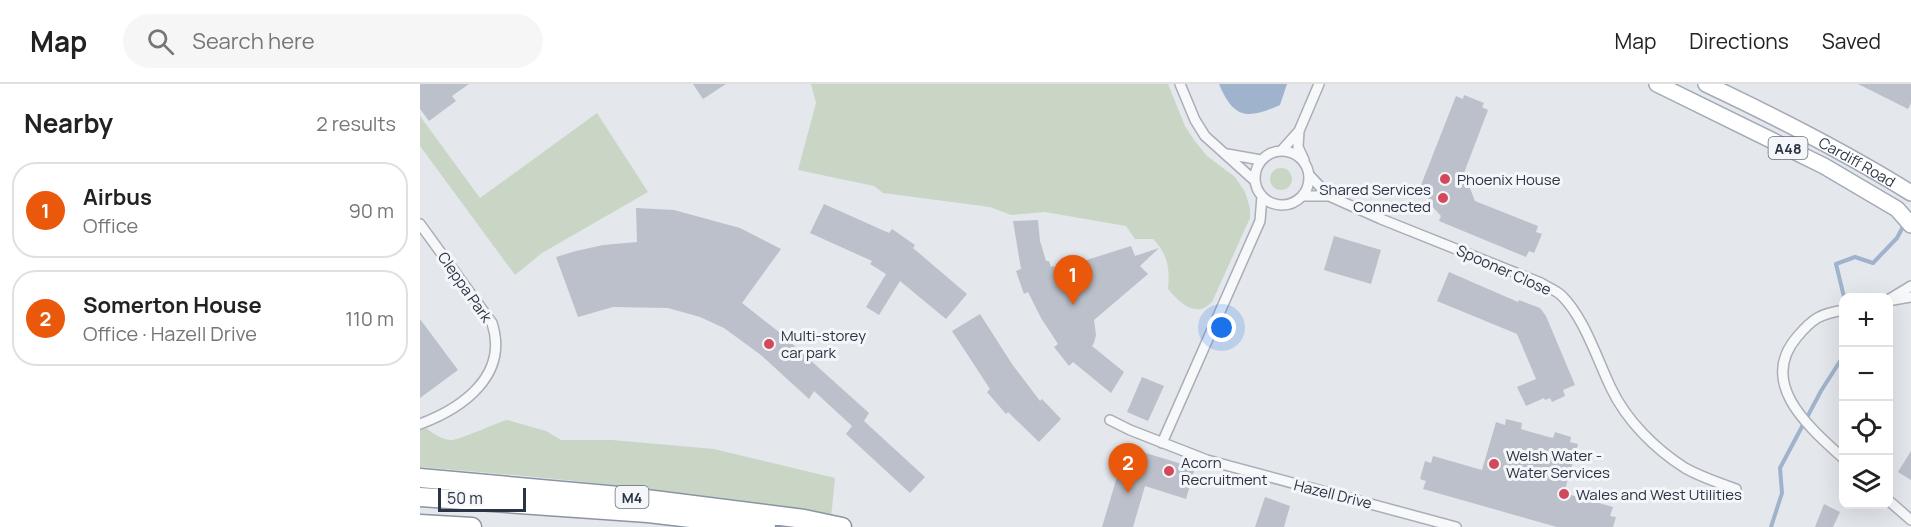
<!DOCTYPE html>
<meta charset="utf-8">
<style>
body{margin:0;font-family:Manrope,sans-serif;background:#f6f6f6;color:#222}
.controls{position:absolute;right:18px;bottom:18px;display:grid;overflow:hidden;border-radius:12px;box-shadow:0 6px 24px #0002}
.controls button{width:54px;height:54px;display:grid;place-items:center;padding:0;border:0;border-bottom:2px solid #e0e0e0;background:#fff;color:#222;font:30px sans-serif}
.scale{position:absolute;left:18px;bottom:15px;width:88px;box-sizing:border-box;padding-left:6px;border:3px solid #2b3445;border-top:0;font-size:16px;line-height:21px;white-space:nowrap;color:#2b3445;-webkit-text-stroke:4px #f4f6f9;paint-order:stroke}
.you{position:absolute;left:802px;top:244px;width:21px;height:21px;margin:-15px;border:4px solid #fff;border-radius:50%;background:#1a73e8;box-shadow:0 0 0 9px #1a73e833}
.badge{display:grid;place-items:center;width:39px;height:39px;border-radius:50%;background:#ea580c;color:#fff;font-size:20px;font-weight:700}
.pin{position:absolute;translate:-50% -50px;filter:drop-shadow(0 2px 3px #0008)}
.pin::after{content:'';position:absolute;top:32px;width:21px;height:18px;background:inherit;clip-path:polygon(0 0,100% 0,50% 100%)}
.list{margin:0;padding:0;list-style:none}
h2{display:flex;justify-content:space-between;align-items:center;height:78px;margin:0;padding:0 24px;font-size:26px}
h2 small{font-size:20px;font-weight:400;color:#767676}
.list li{display:grid;grid-template-columns:39px 1fr auto;gap:18px;align-items:center;box-sizing:border-box;height:96px;margin:0 12px 12px;padding:0 12px;border:2px solid #e0e0e0;border-radius:24px}
.list b{display:block;font-size:22px;white-space:nowrap}
.list p{margin:0;font-size:20px;white-space:nowrap;color:#767676}
.list em{font-size:20px;font-style:normal;color:#767676}
.icon{flex:none;width:33px;height:33px;fill:none;stroke:currentColor;stroke-width:2;stroke-linecap:round;stroke-linejoin:round}
.map{position:relative;flex:none;width:1491px;height:443px;overflow:hidden}
header{display:flex;align-items:center;gap:36px;box-sizing:border-box;height:84px;padding:0 30px;background:#fff;border-bottom:2px solid #e0e0e0}
header strong{font-size:28px}
nav{display:flex;gap:33px;margin-inline-start:auto;font-size:21px}
.search{width:420px;height:54px;background:#f6f6f6;display:flex;align-items:center;gap:15px;box-sizing:border-box;padding:0 21px;border-radius:33px;color:#767676;font-size:22px}
main{display:flex}
aside{flex:1;background:#fff}
.map>svg:first-child{display:block}
</style>
<header>
<strong>Map</strong>
<div class="search"><svg class="icon" aria-label="search" viewBox="0 0 24 24"><circle cx="10" cy="10" r="6"/><path d="M15 15l6 6"/></svg>Search here</div>
<nav><a>Map</a><a>Directions</a><a>Saved</a></nav>
</header>
<main>
<aside>
<h2>Nearby<small>2 results</small></h2>
<ul class="list">
<li><span class="badge">1</span><div><b>Airbus</b><p>Office</p></div><em>90 m</em></li>
<li><span class="badge">2</span><div><b>Somerton House</b><p>Office · Hazell Drive</p></div><em>110 m</em></li>
</ul>
</aside>
<div class="map">
<svg width="1491" height="443" viewBox="0 0 1491 443">
<rect width="100%" height="100%" fill="#e4e7ec"/>
<path fill="#c9d6c5" d="M391,0H748L765,42L774,56L787,72L815,93L825,108L830,124V134L792,218C776,235 760,219 748,205C750,185 748,170 733,155H715L706,142L625,128L591,131L570,123L463,109L454,102L378,86L396,19Z
M177,29L228,108L122,169L95,191L0,62V32L60,114Z
M850 95a11 11 0 1 1 22 0a11 11 0 1 1-22 0Z
M87,336L126,347L141,356H192L294,365L415,394L411,434C275,408 138,394 0,383V345L6,344C14,350 22,356 32,356C39,356 76,339 87,336Z"/>
<path fill="#9fb4cc" d="M799,0H867L860,21C828,35 814,36 799,0Z"/>
<g fill="none" stroke-linecap="round" stroke-linejoin="round">
<path stroke="#9fb4cc" stroke-width="4" d="M1424,213L1416,180L1435,173L1453,179L1477,154L1485,139
M1351,443L1362,409L1360,384L1401,307L1424,271"/>
</g>
<path fill="#bbc0ca" d="M0,0H49L32,12L36,17L9,37L0,25Z
M273,0H306L283,15Z
M1438,0H1491V19L1488,25Z
M1044,11L1064,19L1062,23L1068,26L1044,89L1055,117L1118,142L1116,148L1122,150L1114,169L1109,167L1106,173L1019,137L1021,132L1010,120L1008,112L1009,104L1001,101L1036,12L1043,15Z
M404,120L469,149L472,145L495,161L493,164L547,210L526,235L480,197L459,231L446,223L466,190L450,180L452,177L390,149Z
M216,124L254,126L320,144L361,165L322,219L359,248L449,329L444,337L505,393L490,409L426,350L432,342L394,307L389,315L341,271L304,244L280,233L248,224L193,223L158,233L136,173L156,167L183,161L217,158Z
M618,136L620,157L626,177H629L631,183L634,182L635,186L711,162L715,172L739,164L720,182L728,190L674,236L676,251L674,259L672,262L704,288L691,309L653,278L649,282L634,263L638,260L621,234L608,208L604,210L596,187L601,185L593,137Z
M914,152L961,166L951,200L904,186Z
M1029,188L1098,218L1099,216L1120,224L1126,232L1155,301L1143,306L1145,312L1132,318L1130,314L1125,316L1124,314L1106,322L1097,303L1116,295L1097,250L1017,217Z
M560,230L592,280L620,317L622,315L641,335L619,358L588,328L586,330L567,308L570,305L532,247Z
M0,235L38,286L0,314Z
M722,293L744,302L728,337L707,328Z
M1086,335L1102,339L1101,345L1125,352L1133,354L1135,348L1151,353L1150,358L1158,360L1144,409L1193,423L1190,432L1196,433L1193,443H1137L1003,405L1006,397L1000,395L1005,377L1011,379L1013,372L1062,386L1076,338L1085,341Z
M706,363L775,384L766,415L725,402L713,443H682Z
M1491,367V396L1478,388Z
M845,413L870,422L864,443H835Z
M1404,420L1420,428L1413,443H1395Z"/>
<g fill="none" stroke-linecap="round" stroke-linejoin="round">
<g stroke="#a9aeb7" stroke-width="12">
<path id="minor" d="M760,0L775,36L785,52L835,97
M862,66L879,47
M835 94a27 27 0 1 1 54 0a27 27 0 1 1-54 0Z
M807,70L841,76
M884,76L878,63L879,47L899,0
M890,92L909,112L961,135L1121,199C1127,203 1135,206 1141,211C1164,233 1177,275 1191,304C1206,336 1235,365 1265,384C1281,393 1299,399 1316,405
M883,112H909
M0,140L72,239C89,291 43,324 0,340
M1468,216L1491,202
M1473,216L1491,213
M1424,226C1400,230 1393,234 1377,253C1337,300 1390,344 1424,375
M690,336L710,346L787,376L1036,443
M742,359L840,137L842,112
M1468,416L1491,436"/>
</g>
<g stroke="#a3abb8" stroke-width="18">
<g id="primary">
<path d="M1237,0L1404,82L1477,125L1491,141"/>
<path id="s1" d="M1286,0C1356,33 1425,68 1491,109"/>
</g>
</g>
<g stroke="#8b94a3" stroke-width="21">
<path id="motorway" d="M0,394L210,413L384,435L422,443
M0,413L228,429L346,443
M0,440L52,443"/>
</g>
<use href="#minor" stroke="#f7f8fa" stroke-width="9"/>
<use href="#primary" stroke="#fff" stroke-width="15"/>
<use href="#motorway" stroke="#fff" stroke-width="18"/>
</g>
<g fill="#d1495b" stroke="#f4f6f9" stroke-width="2">
<circle cx="1025" cy="95" r="6"/>
<circle cx="1023" cy="114" r="6"/>
<circle cx="349" cy="260" r="6"/>
<circle cx="1074" cy="380" r="6"/>
<circle cx="749" cy="387" r="6"/>
<circle cx="1144" cy="410" r="6"/>
</g>
<g text-anchor="middle" dominant-baseline="central" stroke-width="6" stroke-linejoin="round" paint-order="stroke">
<g fill="#f4f6f9" stroke="#676e7b" stroke-width="1.5">
<rect x="1348.5" y="53" width="39" height="22" rx="4.5"/>
<rect x="195.5" y="402" width="33" height="22" rx="4.5"/>
</g>
<g font-size="14" font-weight="bold" fill="#2b3445">
<text x="1368" y="64">A48</text>
<text x="212" y="413">M4</text>
</g>
<g font-size="15" fill="#2b3445" stroke="#f4f6f9">
<text stroke="none"><textPath href="#s1" startOffset="170">Cardiff Road</textPath></text>
<text transform="translate(1084 186) rotate(24)">Spooner Close</text>
<text transform="translate(45 203) rotate(55)">Cleppa Park</text>
<text transform="translate(913 410) rotate(14)">Hazell Drive</text>
</g>
<g font-size="15" fill="#2b3445" stroke="#f4f6f9" text-anchor="start">
<text x="1037" y="95">Phoenix House</text>
<text x="1011" y="105" text-anchor="end">Shared Services<tspan x="1011" dy="17">Connected</tspan></text>
<text x="361" y="251">Multi-storey<tspan x="361" dy="17">car park</tspan></text>
<text x="1086" y="371">Welsh Water -<tspan x="1086" dy="17">Water Services</tspan></text>
<text x="761" y="378">Acorn<tspan x="761" dy="17">Recruitment</tspan></text>
<text x="1156" y="410">Wales and West Utilities</text>
</g>
</g>
</svg>
<div class="controls">
<button>+</button>
<button>−</button>
<button><svg class="icon" aria-label="locate" viewBox="0 0 24 24"><circle cx="12" cy="12" r="6"/><path d="M12 2v4M12 18v4M2 12h4M18 12h4"/></svg></button>
<button><svg class="icon" aria-label="layers" viewBox="0 0 24 24"><path d="M12 4l9 5-9 5-9-5zM3 14l9 5 9-5"/></svg></button>
</div>
<div class="scale">50 m</div>
<div class="you"></div>
<div class="pin badge" style="left:653px;top:221px">1</div>
<div class="pin badge" style="left:708px;top:409px">2</div>
</div>
</main>
